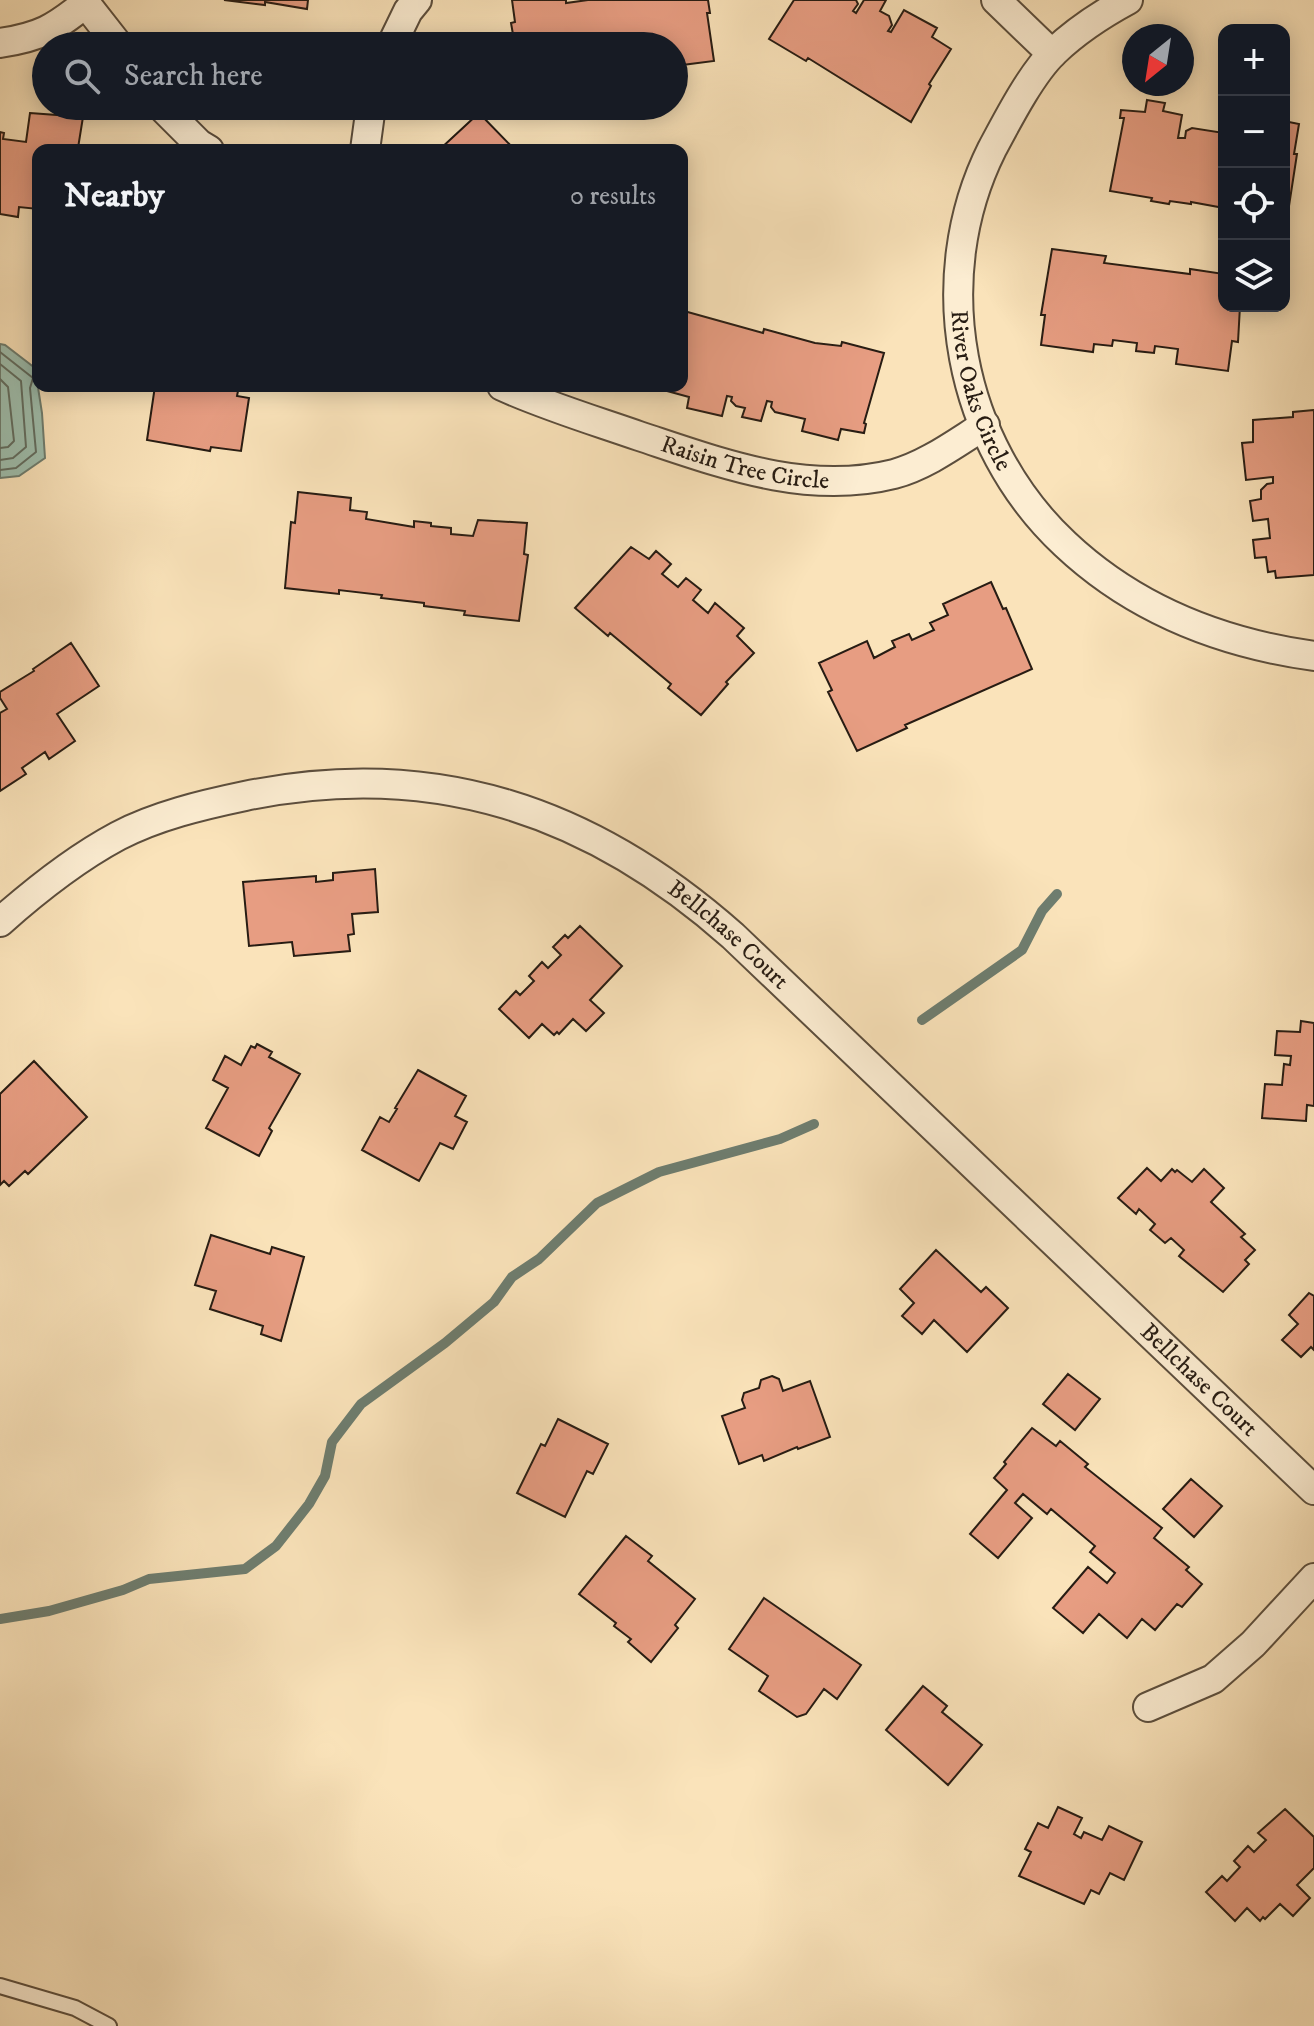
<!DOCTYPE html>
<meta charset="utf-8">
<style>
body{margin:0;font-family:"IM FELL DW Pica",serif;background:#242831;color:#f1f3f6}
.controls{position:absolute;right:24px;top:24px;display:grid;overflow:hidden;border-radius:16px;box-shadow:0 4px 20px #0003}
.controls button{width:72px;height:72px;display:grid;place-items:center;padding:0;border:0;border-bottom:2px solid #363941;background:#171b24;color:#f1f3f6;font:40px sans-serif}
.compass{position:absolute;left:1122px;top:24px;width:72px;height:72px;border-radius:50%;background:#171b24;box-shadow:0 4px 20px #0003;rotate:210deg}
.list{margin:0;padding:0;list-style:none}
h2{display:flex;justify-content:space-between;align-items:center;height:104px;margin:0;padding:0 32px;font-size:34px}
h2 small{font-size:26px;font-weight:400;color:#9ea1a6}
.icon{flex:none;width:44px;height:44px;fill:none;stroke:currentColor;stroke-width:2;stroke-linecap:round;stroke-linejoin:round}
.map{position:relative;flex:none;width:1314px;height:2026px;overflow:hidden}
.search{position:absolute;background:#171b24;box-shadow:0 4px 20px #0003;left:32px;top:32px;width:656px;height:88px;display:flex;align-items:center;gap:20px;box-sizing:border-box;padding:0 28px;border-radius:44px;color:#9ea1a6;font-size:30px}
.panel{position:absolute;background:#171b24;box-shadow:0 4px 20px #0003;left:32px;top:144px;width:656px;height:248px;border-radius:16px}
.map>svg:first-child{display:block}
</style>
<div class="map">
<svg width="1314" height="2026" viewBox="0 0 1314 2026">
<rect width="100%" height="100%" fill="#fae3ba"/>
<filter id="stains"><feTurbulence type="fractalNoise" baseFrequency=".0025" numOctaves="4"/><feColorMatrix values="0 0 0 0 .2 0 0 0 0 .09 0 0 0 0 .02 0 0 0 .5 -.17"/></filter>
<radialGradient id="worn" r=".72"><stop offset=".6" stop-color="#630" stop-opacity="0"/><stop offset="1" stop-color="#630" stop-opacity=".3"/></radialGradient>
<path fill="#9ebead" stroke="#6e7d6f" stroke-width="2" d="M0,344L5,345L35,368L42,413L45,458L19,476L0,478Z"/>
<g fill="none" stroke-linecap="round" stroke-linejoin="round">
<path stroke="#626d60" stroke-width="2" d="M0,352L33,378L30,388L36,452L16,468L0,470
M0,364L21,381L26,447L13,458L0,460
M0,379L8,387L14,441L8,447L0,448"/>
<path stroke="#6e7d6f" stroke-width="10" d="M922,1020L1022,950L1042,911L1057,894
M0,1619L49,1611L123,1590L149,1579L245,1569L276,1546L309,1504L325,1476L332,1442L361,1404L445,1343L494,1302L512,1277L539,1259L597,1203L659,1172L780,1139L814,1124"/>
</g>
<path fill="#e79d82" stroke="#271c13" stroke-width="2" d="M224,0H308L307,9L265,2V5Z
M512,0H566V3L588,0H708L710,13H707L714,61L674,66V46H515L511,23L515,22Z
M794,0H856L858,4L853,11L856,13L864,0H886L880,11L889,16L892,25L888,31L891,32L904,10L937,28L932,37L951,49L929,84L931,86L911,122L808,58L806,61L769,39Z
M1147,100L1165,103L1163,111L1182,115L1178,138H1185L1186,131L1192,128L1224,133V208L1191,202V204L1170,201L1169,204L1151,201L1152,198L1110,191L1124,118H1120L1121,110L1145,112Z
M30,113L83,117L78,148L82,150H38V209L19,207L18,217L0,214V132L4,133L3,139L26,142Z
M479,113L515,150H439Z
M1284,121L1299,124L1294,154H1297L1287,219L1284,218Z
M1052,249L1106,256L1104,263L1190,274V269L1224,274V306H1240L1238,342L1232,341L1228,371L1176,364L1178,349L1155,346L1154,353L1136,351L1137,343L1113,340L1112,346L1094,344L1093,352L1041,345L1045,315H1041Z
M684,311L763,333L764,329L815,343L841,346L842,342L884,353L864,423L866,424L864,433L841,429L838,440L802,431L805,419L775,412L771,407L772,402L767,401L761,421L742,417L745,408L736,406L731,401L732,397L727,396L722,416L687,408L689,397L667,391L668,386H682Z
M155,386H239L237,396L249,398L241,451L211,447L210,451L147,440Z
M1314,410V575L1276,578L1275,571L1268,572L1266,557L1255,558L1253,540L1270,538L1268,519L1253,521L1250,501L1261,499V490L1267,484L1273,483V477L1246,480L1242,443L1253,442V420L1293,417V412Z
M298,492L351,498L350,510L367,512L366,519L414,527V521L431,523V526L451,528V534L473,536L478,520L527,523L524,554L528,555L519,621L464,615L465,611L424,606V603L381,598L382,595L339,590V594L285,588L291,522L295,523Z
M631,547L649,559L656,551L671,564L662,574L678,587L686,578L701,590L693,600L708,613L715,603L744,628L737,636L754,653L726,682L728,684L701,715L668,688L671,684L610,633L608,636L575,608Z
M991,582L1003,609L1006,608L1032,669L905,725L907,728L857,751L828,692L832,690L819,663L867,641L874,658L895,647L892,641L909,634L912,640L934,630L930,623L948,615L943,604Z
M71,643L99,686L57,714L75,741L49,759L45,752L22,768L26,774L0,791V713L7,709L0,698V692L34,671L33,669Z
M375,869L378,912L352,914L354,934L348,935L350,951L294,956L292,942L249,946L243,882L316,876V882L333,880V873Z
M580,926L622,966L590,1000L604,1013L586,1031L573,1019L559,1034L557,1032L554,1035L542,1024L529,1038L499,1009L516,991L520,995L534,981L529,976L542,962L548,968L561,955L553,947L565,935L568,938Z
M1301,1021L1314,1023V1106L1307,1105L1306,1121L1262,1118L1265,1084L1282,1085L1284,1064L1290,1065L1291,1056L1275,1055L1277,1031L1300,1032Z
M257,1044L272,1052L269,1057L300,1074L269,1128L272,1131L259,1156L206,1128L228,1088L213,1080L225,1056L241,1065L251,1046L255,1048Z
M34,1061L87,1117L28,1174L25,1171L9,1186L4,1181L0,1185V1094Z
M418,1070L466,1096L455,1116L467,1122L453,1149L440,1143L419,1181L362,1150L380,1117L389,1122L397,1109L395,1108Z
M1147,1168L1161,1181L1172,1169L1175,1172L1177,1170L1192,1182L1204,1169L1224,1188L1211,1202L1245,1234L1241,1237L1255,1250L1245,1260L1249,1264L1223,1292L1179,1256L1184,1250L1171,1238L1165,1243L1150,1230L1155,1224L1139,1209L1136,1214L1118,1198Z
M211,1235L270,1254L272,1247L304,1257L281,1341L261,1334L263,1326L210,1309L216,1291L195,1285Z
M936,1250L981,1292L986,1287L1008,1308L967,1352L934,1320L922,1334L902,1316L914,1303L900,1289Z
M1309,1293L1314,1296V1350L1311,1347L1301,1357L1282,1340L1298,1324L1289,1315Z
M1068,1374L1100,1399L1075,1430L1043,1404Z
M772,1376L779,1379L783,1391L810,1381L830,1437L798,1449L797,1447L764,1461L762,1455L739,1464L722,1416L745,1408L742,1400L744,1393L759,1388L761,1380Z
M558,1419L608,1444L593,1474L587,1471L565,1517L517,1493L541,1444L545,1446Z
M1032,1428L1056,1446L1060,1441L1088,1464L1085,1467L1162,1528L1154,1538L1189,1567L1186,1570L1202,1584L1182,1607L1177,1604L1155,1630L1142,1619L1127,1638L1099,1614L1083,1633L1053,1608L1088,1567L1107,1583L1115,1573L1090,1552L1095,1546L1051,1509L1047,1514L1023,1494L1015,1503L1032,1518L998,1558L970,1534L1007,1490L994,1478L1006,1464L1004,1462Z
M1191,1479L1222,1506L1194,1537L1163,1509Z
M626,1536L652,1556L648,1561L695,1599L675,1625L678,1628L651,1662L628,1642L631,1639L614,1626L616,1623L579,1594Z
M764,1598L861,1665L837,1699L824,1689L806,1714L797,1717L759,1691L768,1676L729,1649Z
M923,1686L947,1706L942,1712L982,1745L948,1785L886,1730Z
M1058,1807L1082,1818L1074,1834L1081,1838L1084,1832L1102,1840L1109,1826L1142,1842L1124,1880L1110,1873L1099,1894L1091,1890L1084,1904L1019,1876L1031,1852L1025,1849L1038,1823L1048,1828Z
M1285,1809L1314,1837V1868L1297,1885L1310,1898L1293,1916L1280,1904L1265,1919L1263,1917L1260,1921L1247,1908L1235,1921L1206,1892L1222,1876L1227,1881L1240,1867L1234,1861L1248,1846L1254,1852L1266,1840L1258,1833Z"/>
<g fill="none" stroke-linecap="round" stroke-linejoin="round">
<g stroke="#5c4e3d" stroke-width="18">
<path id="lane" d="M0,1986L75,2008L109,2026"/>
</g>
<g stroke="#5c4e3d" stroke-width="32">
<g id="street">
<path d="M83,0L119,46"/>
<path d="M996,0L1052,54"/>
<path id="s1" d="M1128,0C1102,14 1075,32 1054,52C1031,74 1007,121 992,149C927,279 958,444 1065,544C1134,609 1221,643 1314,656"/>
<path d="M0,43C40,37 54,29 86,3"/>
<path d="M391,46L408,11L417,0"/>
<path d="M161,106L199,144L209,150"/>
<path d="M365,150L371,106"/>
<path id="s2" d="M502,386C546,406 593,420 639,436C721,463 806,496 894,474C927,465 956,443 985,425"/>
<path id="s3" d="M0,922C36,890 75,859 118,836C156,816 202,805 245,796C433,757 591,810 733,936L1314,1490"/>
<path d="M1148,1707L1213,1679L1253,1644L1314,1578"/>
</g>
</g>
<use href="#lane" stroke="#fcedd2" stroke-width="14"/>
<use href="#street" stroke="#fcedd2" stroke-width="28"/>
</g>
<g text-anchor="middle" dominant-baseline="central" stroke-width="7" stroke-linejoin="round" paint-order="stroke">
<g font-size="24" fill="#271c13" stroke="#fcedd2">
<text stroke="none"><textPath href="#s1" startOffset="456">River Oaks Circle</textPath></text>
<text stroke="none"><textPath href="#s2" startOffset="256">Raisin Tree Circle</textPath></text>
<text stroke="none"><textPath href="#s3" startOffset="804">Bellchase Court</textPath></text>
<text stroke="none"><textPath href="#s3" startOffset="1452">Bellchase Court</textPath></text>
</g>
</g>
<rect width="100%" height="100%" filter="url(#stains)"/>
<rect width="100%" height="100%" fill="url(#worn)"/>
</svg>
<div class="controls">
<button>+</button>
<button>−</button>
<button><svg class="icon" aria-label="locate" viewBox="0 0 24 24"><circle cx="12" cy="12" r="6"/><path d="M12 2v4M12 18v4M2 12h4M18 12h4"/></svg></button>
<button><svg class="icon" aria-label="layers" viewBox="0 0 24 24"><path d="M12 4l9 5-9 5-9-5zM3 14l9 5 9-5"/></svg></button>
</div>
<svg class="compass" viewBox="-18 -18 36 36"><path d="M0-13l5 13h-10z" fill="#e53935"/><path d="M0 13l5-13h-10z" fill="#9ea1a6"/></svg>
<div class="search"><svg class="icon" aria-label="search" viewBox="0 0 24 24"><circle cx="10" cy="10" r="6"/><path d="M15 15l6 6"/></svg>Search here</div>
<section class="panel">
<h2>Nearby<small>0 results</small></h2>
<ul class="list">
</ul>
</section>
</div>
